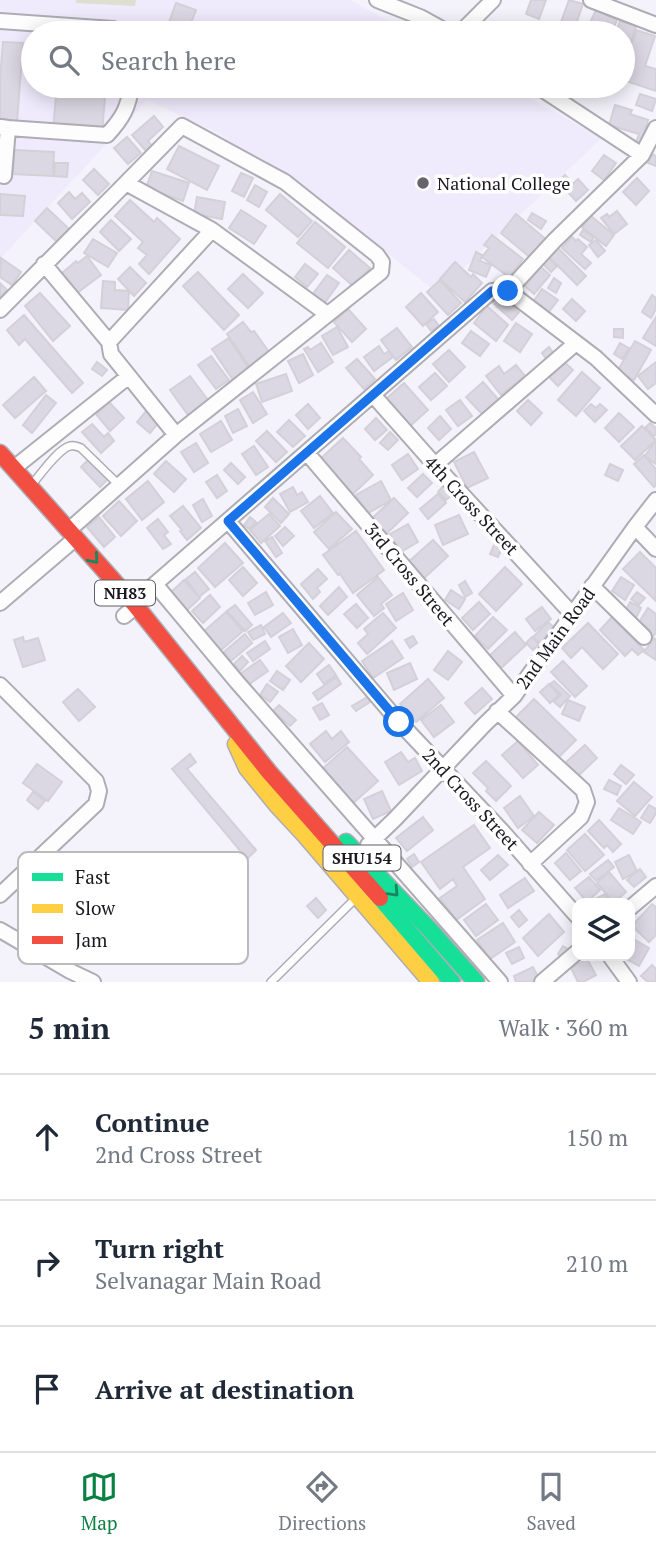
<!DOCTYPE html>
<meta charset="utf-8">
<style>
body{margin:0;font-family:"PT Serif",serif;background:#f2f2f3;color:#1f2937}
.controls{position:absolute;right:21px;bottom:21px;display:grid;overflow:hidden;border-radius:14px;box-shadow:0 4px 18px #0003}
.controls button{width:63px;height:63px;display:grid;place-items:center;padding:0;border:0;border-bottom:2px solid #e0e1e3;background:#fff;color:#1f2937;font:35px sans-serif}
.stop{position:absolute;width:21px;height:21px;margin:-16px;border:5px solid #1a73e8;border-radius:50%;background:#fff}
.stop.end{background:#1a73e8;border-color:#fff;box-shadow:0 2px 7px #0008}
.list{margin:0;padding:0;list-style:none}
h2{display:flex;justify-content:space-between;align-items:center;height:91px;margin:0;padding:0 28px;font-size:30px}
h2 small{font-size:23px;font-weight:400;color:#747a83}
.list li{display:grid;grid-template-columns:46px 1fr auto;gap:21px;align-items:center;box-sizing:border-box;height:126px;padding:0 28px;border-top:2px solid #e0e1e3}
.list b{display:block;font-size:26px;white-space:nowrap}
.list p{margin:0;font-size:23px;white-space:nowrap;color:#747a83}
.list em{font-size:23px;font-style:normal;color:#747a83}
.icon{flex:none;width:38px;height:38px;fill:none;stroke:currentColor;stroke-width:2;stroke-linecap:round;stroke-linejoin:round}
.map{position:relative;flex:none;width:656px;height:982px;overflow:hidden}
.search{position:absolute;background:#fff;box-shadow:0 4px 18px #0003;left:21px;right:21px;top:21px;height:77px;display:flex;align-items:center;gap:18px;box-sizing:border-box;padding:0 24px;border-radius:38px;color:#747a83;font-size:26px}
.sheet{height:469px;background:#fff}
nav{display:flex;justify-content:space-around;align-items:center;box-sizing:border-box;height:98px;border-top:2px solid #e0e1e3;background:#fff;font-size:19px;color:#747a83}
nav a{display:grid;justify-items:center;gap:4px}
nav .on{color:#0b8043}
.map>svg:first-child{display:block}
</style>
<div class="map">
<svg width="656" height="982" viewBox="0 0 656 982">
<rect width="100%" height="100%" fill="#f4f2fa"/>
<path fill="#f0ebfc" d="M0,0H350L411,33H33V86H507L602,138L437,293L358,229L218,133L147,100L0,259Z"/>
<path fill="#dedfd1" d="M76,0H136L135,6L76,3Z"/>
<path fill="#dbd8e3" stroke="#d3d0d8" stroke-width="2" d="M531,0H546L539,19L526,14Z
M569,0L583,4L573,33H557Z
M176,3L196,10L187,33H165Z
M596,10L617,20L612,32L603,28L600,33H585Z
M620,21L636,26L631,43L623,40V33H616Z
M474,22L487,27L484,33H470Z
M636,30L655,36L645,66L656,69V91L623,80V69Z
M3,42L23,43L17,122L0,121V79Z
M57,86H106L102,132L53,128Z
M561,86H577L572,96L559,90Z
M640,94L656,99L652,111L636,105Z
M615,105L632,110L630,114L648,120L641,144L636,143L639,134L609,125Z
M154,116L163,127L148,141L153,147L147,152L132,135Z
M127,137L141,153L128,164L114,148Z
M179,146L219,166L207,190L167,169Z
M14,150L54,152L53,176L13,174Z
M652,154L656,156V166L648,163Z
M604,155L616,163L604,180L592,171Z
M55,163H68L67,177L54,176Z
M94,169L109,184L98,195L83,180Z
M152,171L189,183L183,201L146,188Z
M241,173L253,178L244,197L232,191Z
M565,175L573,184L578,179L588,190L576,201L558,181Z
M637,178L649,191L636,205L623,192Z
M255,185L267,192L259,207L247,200Z
M69,192L75,199L82,193L90,202L72,219L58,203Z
M0,194L25,196L23,216L0,215Z
M280,194L312,221L298,237L266,210Z
M197,197L225,202L222,219L194,214Z
M130,200L154,222L157,218L180,239L149,274L139,264L147,255L138,248L143,242L115,216Z
M47,208L69,229L57,242L35,221Z
M241,210L266,226L254,244L229,228Z
M617,211L627,224L614,234L601,218L607,214L609,217Z
M532,213L546,221L541,229L528,220Z
M516,214L548,241L532,259L501,233Z
M591,216L614,235L606,246L582,227Z
M111,220L131,239L119,251L100,232Z
M315,222L345,247L328,268L297,243Z
M583,230L594,237L591,242L580,235Z
M492,235L523,259L509,277L482,257L489,248L484,245Z
M572,237L576,241L578,239L587,247L581,254L591,263L585,269L562,248Z
M93,239L117,253L108,267L84,253Z
M596,240L605,251L598,257L589,245Z
M558,248L586,276L577,285L549,257Z
M349,250L370,268L354,287L333,268Z
M476,252L482,255L480,261L491,265L486,277L469,270Z
M87,256L101,275L77,293L62,273L76,261L78,263Z
M1,258L21,272L12,285L0,277Z
M549,258L557,266L551,272L543,264Z
M455,262L471,277L473,274L482,283L465,302L440,279Z
M305,264L318,274L307,287L295,277Z
M130,267L146,283L134,296L118,279Z
M541,267L550,275L534,294L525,286Z
M198,272L239,315L224,330L183,286Z
M243,274L263,293L248,308L228,289Z
M327,275L339,283L324,304L312,295Z
M554,278L561,283L556,293L548,288Z
M440,280L461,303L448,315L427,292Z
M103,281L115,282V290L129,291L128,310L101,308Z
M0,283L7,290L0,297Z
M542,289L558,300L548,313L533,302Z
M40,293L70,326L53,341L25,306Z
M421,293L438,312L423,326L406,307Z
M500,295L519,312L512,320L493,303Z
M652,295L656,298V309L651,318L642,312Z
M572,299L585,311L576,321L563,309Z
M487,306L508,325L496,341L474,323Z
M348,309L366,329L352,342L334,322Z
M24,315L83,383L72,393L25,339L19,345L7,330Z
M656,317V346L643,338Z
M434,319L439,326L431,331L426,324Z
M243,322L251,332L254,331L269,352L250,367L227,334Z
M516,323L532,334L520,352L504,341Z
M337,327L348,347L333,355L322,336Z
M397,328L412,347L396,360L381,340Z
M614,329H623V338L614,337Z
M471,331L489,344L480,356L462,343Z
M229,338L249,369L233,380L212,349Z
M635,341L651,350L634,380L618,370Z
M321,343L333,362L318,372L304,349L308,347L310,350Z
M620,343L629,348L622,359L614,354Z
M379,346L384,354L389,351L393,357L374,371L364,357Z
M549,347L554,354L547,360L542,353Z
M449,350L465,367L449,382L433,364Z
M303,354L313,375L299,383L288,361Z
M211,356L229,380L216,389L198,365Z
M357,359L375,379L364,389L346,368Z
M561,359L573,370L558,386L547,375Z
M97,362L107,370L102,376L92,369Z
M656,362V383L648,389L638,376Z
M516,365L525,376L501,395L486,376L499,366L504,374Z
M582,372L600,388L576,416L558,400Z
M435,373L447,386L431,400L419,387Z
M286,374L292,391L262,402L256,384Z
M190,376L208,400L188,415L170,390Z
M34,377L46,391L15,418L3,405Z
M483,382L498,399L482,414L466,397Z
M404,383L428,410L409,427L385,400Z
M253,392L267,414L253,423L240,400Z
M46,395L56,403L32,433L23,425Z
M460,400L472,416L458,426L446,410Z
M528,400L542,413L531,425L517,411Z
M109,402L124,418L110,431L96,414Z
M308,404L320,418L308,429L296,415Z
M591,404L596,408L600,404L607,410L595,422L584,411Z
M238,409L247,426L233,433L225,416Z
M146,411L159,422L150,433L137,422Z
M619,413L634,427L619,442L605,428Z
M440,416L451,429L439,440L428,428Z
M376,418L387,430L375,440L365,429Z
M289,420L305,436L293,447L277,432Z
M221,421L232,440L211,452L200,434Z
M650,423L656,428V434L654,436L645,428Z
M92,424L104,437L108,433L114,441L101,453L82,432Z
M642,426L656,440L635,460L621,446Z
M267,431L287,452L276,462L256,441Z
M390,432L398,440L388,450L380,443Z
M343,438L361,457L359,459L373,475L353,494L340,480L337,482L318,461Z
M656,440V464L645,456Z
M196,443L208,463L194,472L181,452Z
M254,446L268,467L256,475L242,454Z
M474,452L488,478L467,488L454,462Z
M408,454L418,469L402,480L392,465Z
M644,455L656,469V485L654,487L634,464Z
M89,459L108,479L100,487L81,467Z
M166,461L186,479L174,492L154,474Z
M231,463L245,477L238,484L224,470Z
M610,464L623,470L618,481L605,475Z
M423,474L432,483L417,497L408,488Z
M217,475L227,491L217,498L206,482Z
M148,481L164,502L142,520L126,499Z
M381,481L391,500L367,514L356,495Z
M443,486L452,495L446,500L438,492Z
M293,487L297,495L302,492L308,502L290,512L280,494Z
M438,494L446,503L428,519L420,509Z
M320,496L333,513L314,528L301,511Z
M273,498L289,514L281,523L265,507Z
M394,498L408,513L385,535L370,520Z
M203,499L212,516L202,522L193,505Z
M119,501L137,521L121,536L103,516Z
M183,506L201,528L187,540L180,531L182,530L170,516Z
M336,512L352,529L329,549L314,532Z
M269,514L280,526L261,543L250,530Z
M459,515L468,534L443,545L435,525Z
M99,517L115,537L104,547L87,527Z
M250,517L256,522L249,529L244,525Z
M158,519L168,532L164,535L171,544L163,549L147,528Z
M408,524L418,542L401,552L390,534Z
M285,527L294,536L283,546L275,536Z
M356,531L384,570L353,593L340,574L338,575L323,555Z
M272,537L282,553L276,557L265,541Z
M433,540L448,556L421,581L406,564Z
M225,543L243,563L215,587L198,568Z
M495,543L503,546L498,557L490,554Z
M640,552L656,568V601L623,569Z
M243,567L257,583L243,596L229,580Z
M505,567L522,584L496,611L479,594Z
M318,569L327,579L317,588L320,592L313,599L301,584Z
M195,572L209,589L199,597L186,579Z
M378,577L392,595L381,604L384,608L374,616L357,595Z
M621,577L634,585L625,600L612,591Z
M184,580L200,598L185,612L169,594Z
M465,581L472,593L465,597L459,585Z
M339,587L347,597L328,615L320,606Z
M451,590L465,599L459,609L445,600Z
M266,592L273,605L255,615L248,603Z
M637,592L645,598L639,605L631,599Z
M403,593L413,610L396,621L386,604Z
M210,595L220,607L203,623L192,611Z
M479,602L490,614L473,630L462,618Z
M630,602L641,608L636,618L625,612Z
M356,604L368,618L357,628L344,614Z
M235,605L252,625L245,631L227,611Z
M542,607L551,619L535,631L526,619Z
M648,608L656,614V633L653,636L648,633L650,630L639,622Z
M226,612L243,631L220,651L203,632Z
M283,613L291,623L271,637L264,627Z
M383,613L396,628L367,654L358,643L368,634L364,629Z
M493,617L507,630L488,649L475,636Z
M612,617L644,650L638,655L632,649L625,656L600,630Z
M548,622L555,628L540,643L533,637Z
M588,623L618,654L603,669L582,647L571,658L562,648Z
M261,625L265,634L253,640L248,632Z
M293,629L302,645L288,653L279,637Z
M515,632L526,645L500,669L488,657Z
M245,634L252,643L231,661L224,652Z
M413,636L417,643L410,648L405,640Z
M23,637L24,642L38,638L45,660L23,667L14,640Z
M532,637L539,644L533,650L526,643Z
M654,638L656,640V660L644,652Z
M265,641L270,649L253,661L247,653Z
M392,641L403,658L373,678L362,661Z
M309,643L324,659L301,682L286,666Z
M448,651L462,662L448,680L434,670Z
M242,656L248,662L240,671L234,664Z
M260,660L268,671L248,685L240,674Z
M563,661L587,686L575,697L551,672Z
M410,663L417,679L394,690L387,673Z
M329,665L336,675L324,684L317,674Z
M277,671L290,680L283,690L270,681Z
M337,677L341,684L318,700L313,693Z
M428,679L444,698L416,722L400,704Z
M554,681L570,696L560,707L554,702L561,694L550,684Z
M267,684L278,692L270,702L260,695Z
M549,684L559,695L550,703L540,692Z
M482,688L492,699L475,714L465,703Z
M78,689L95,707L79,721L63,702Z
M367,697L370,702L356,711L352,706Z
M534,699L576,740L554,762L513,720Z
M568,700L585,707L579,721L562,714Z
M322,703L329,715L320,720L313,708Z
M279,705L296,720L290,726L273,711Z
M441,705L454,722L434,737L421,720Z
M326,731L332,739L341,731L349,742L325,762L310,744Z
M518,741L538,765L523,778L502,755Z
M585,745L597,758L577,777L565,763Z
M347,747L378,781L351,805L321,770Z
M401,752L408,762L415,758L422,771L399,785L385,762Z
M190,754L196,762L187,769L256,850L247,859L172,769Z
M486,761L511,786L496,801L486,791L488,788L473,773Z
M37,764L62,782L48,801L23,783Z
M621,765L634,775L626,784L614,774Z
M609,780L621,786L617,795L604,789Z
M634,782L652,797L635,816L617,801Z
M382,791L391,811L373,819L364,799Z
M33,792L45,801L38,809L27,800Z
M520,796L534,816L518,828L504,808Z
M649,805L656,809V813L650,823L641,818Z
M619,808L641,822L633,834L611,820Z
M539,812L554,825L537,843L522,830Z
M423,817L433,830L407,851L396,838Z
M599,820L621,844L613,852L607,845L604,848L588,831Z
M474,825L490,848L463,867L485,899L456,920L440,898L457,886L453,879L440,889L421,862Z
M585,834L604,855L585,871L567,850Z
M566,853L581,871L570,880L555,863Z
M414,854L419,862L412,867L407,859Z
M498,855L508,865L490,880L481,870Z
M629,855L637,871L623,879L615,862Z
M608,860L614,867L596,881L590,874Z
M640,869L646,877L634,887L627,880Z
M609,872L626,892L614,903L597,883Z
M589,877L600,890L587,902L575,888Z
M525,878L534,891L508,908L500,895Z
M605,894L610,903H587Z
M316,898L326,910L318,918L307,906Z
M486,904L498,920L476,936L464,920Z
M652,904L656,907V935L649,942L632,926Z
M519,910L527,920L519,927L511,917Z
M549,914L564,932L538,956L523,938Z
M503,923L515,942L490,959L477,940Z
M630,937L649,948L639,966L621,956H630Z
M563,946L570,950L564,959L558,954Z
M519,947L524,958L512,964L506,953Z
M587,959L596,975L583,982H578L571,968Z
M652,965L656,969V982H648L641,976Z
M533,967L539,979L532,982H516L514,976Z"/>
<g fill="none" stroke-linecap="round" stroke-linejoin="round">
<g stroke="#aeacb4" stroke-width="10">
<path id="lane" d="M33,483C41,474 58,449 70,446C75,445 76,446 81,448L119,485
M271,982L355,899"/>
</g>
<g stroke="#aeacb4" stroke-width="18">
<path id="street" d="M377,0L420,17L449,33
M591,0L656,25
M0,21L113,29L116,33
M460,33L493,0
M537,86L642,155
M8,128L107,135C122,119 129,107 131,86
M0,175L4,176L8,128L1,127
M212,230L327,314
M44,264L109,342
M508,291L554,241L642,155L656,128
M508,291L596,358L656,415
M0,310L126,183
M374,396L435,465L572,614
M307,453L514,696
M435,465L576,343
M14,468L129,376
M228,521L399,722L501,830L577,916
M635,527L656,549
M69,530L176,435L381,272L382,262L377,255L285,182L182,126L126,183L212,230L109,342L111,354L176,435
M155,584L237,682L500,982
M592,586L644,637
M0,603L76,538
M124,616L136,606L155,584L492,291L502,290L508,291
M0,685L96,781L99,791L96,804L0,895
M497,711L583,790L587,802L581,817L530,864
M368,845L395,819L484,725L514,696L635,527L656,500
M630,908L656,886
M0,930L70,971L93,982
M610,956L629,982
M542,982L577,952"/>
</g>
<g stroke="#aeacb4" stroke-width="19">
<path id="fast" d="M346,842L431,931L476,982
M380,898L452,982"/>
</g>
<g stroke="#aeacb4" stroke-width="19">
<path id="slow" d="M236,744L247,768L277,805L304,834L431,982"/>
</g>
<g stroke="#aeacb4" stroke-width="19">
<path id="jam" d="M0,453L136,606L269,772L380,898"/>
</g>
<use href="#lane" stroke="#fdfdfe" stroke-width="7"/>
<use href="#street" stroke="#fdfdfe" stroke-width="14"/>
<use href="#fast" stroke="#16e098" stroke-width="16"/>
<use href="#slow" stroke="#ffcf43" stroke-width="16"/>
<use href="#jam" stroke="#f24e42" stroke-width="16"/>
</g>
<defs><path id="oneway-chevron" d="M-2-3.5L2.5 0L-2 3.5" fill="none" stroke-width="1.6" stroke-linecap="round" stroke-linejoin="round" transform="scale(1.75)"/></defs>
<g stroke="#188662">
<use href="#oneway-chevron" transform="translate(94 559) rotate(49)"/>
<use href="#oneway-chevron" transform="translate(394 892) rotate(47)"/>
</g>
<g fill="none" stroke-linecap="round" stroke-linejoin="round">
<path stroke="#1a73e8" stroke-width="9" d="M399,722L228,521L492,291L502,290L508,291"/>
</g>
<circle fill="#67646c" stroke="#fff" stroke-width="2.5" cx="423" cy="183" r="7"/>
<g text-anchor="middle" dominant-baseline="central" stroke-width="7" stroke-linejoin="round" paint-order="stroke">
<g fill="#fff" stroke="#5f5d63" stroke-width="2">
<rect x="95" y="580.5" width="60" height="25" rx="5"/>
<rect x="323.5" y="845.5" width="77" height="25" rx="5"/>
</g>
<g font-size="16" font-weight="bold" fill="#1b1820">
<text x="125" y="593">NH83</text>
<text x="362" y="858">SHU154</text>
</g>
<g font-size="18" fill="#1b1820" stroke="#fff" text-anchor="start">
<text x="437" y="183">National College</text>
</g>
<g font-size="18" fill="#1b1820" stroke="#fff">
<text transform="translate(472 505) rotate(47)">4th Cross Street</text>
<text transform="translate(410 574) rotate(50)">3rd Cross Street</text>
<text transform="translate(555 638) rotate(-54)">2nd Main Road</text>
<text transform="translate(471 799) rotate(47)">2nd Cross Street</text>
</g>
</g>
<rect x="18" y="852" width="230" height="112" rx="10" fill="#fff" stroke="#bbbabc" stroke-width="2"/>
<rect x="32" y="873" width="31" height="8" fill="#16e098"/>
<rect x="32" y="904" width="31" height="9" fill="#ffcf43"/>
<rect x="32" y="936" width="31" height="8" fill="#f24e42"/>
<g font-size="19" fill="#1b1820">
<text x="75" y="884">Fast</text>
<text x="75" y="915">Slow</text>
<text x="75" y="947">Jam</text>
</g>
</svg>
<div class="controls">
<button><svg class="icon" aria-label="layers" viewBox="0 0 24 24"><path d="M12 4l9 5-9 5-9-5zM3 14l9 5 9-5"/></svg></button>
</div>
<div class="stop" style="left:399px;top:722px"></div>
<div class="stop end" style="left:508px;top:291px"></div>
<div class="search"><svg class="icon" aria-label="search" viewBox="0 0 24 24"><circle cx="10" cy="10" r="6"/><path d="M15 15l6 6"/></svg>Search here</div>
</div>
<section class="sheet">
<h2>5 min<small>Walk · 360 m</small></h2>
<ul class="list">
<li><svg class="icon" aria-label="ahead" viewBox="0 0 24 24"><path d="M12 20V5M6 11l6-6 6 6"/></svg><div><b>Continue</b><p>2nd Cross Street</p></div><em>150 m</em></li>
<li><svg class="icon" aria-label="right" viewBox="0 0 24 24"><path d="M7 20v-9h11M14 6l5 5-5 5"/></svg><div><b>Turn right</b><p>Selvanagar Main Road</p></div><em>210 m</em></li>
<li><svg class="icon" aria-label="arrive" viewBox="0 0 24 24"><path d="M6 21V4h12l-3 4 3 4H6"/></svg><div><b>Arrive at destination</b></div></li>
</ul>
</section>
<nav>
<a class="on"><svg class="icon" aria-label="map" viewBox="0 0 24 24"><path d="M3 6l6-2 6 2 6-2v14l-6 2-6-2-6 2zM9 4v14M15 6v14"/></svg>Map</a>
<a><svg class="icon" aria-label="directions" viewBox="0 0 24 24"><path d="M12 3l9 9-9 9-9-9zM9 14v-3h6M13 9l2 2-2 2"/></svg>Directions</a>
<a><svg class="icon" aria-label="saved" viewBox="0 0 24 24"><path d="M7 4h10v16l-5-4-5 4z"/></svg>Saved</a>
</nav>
